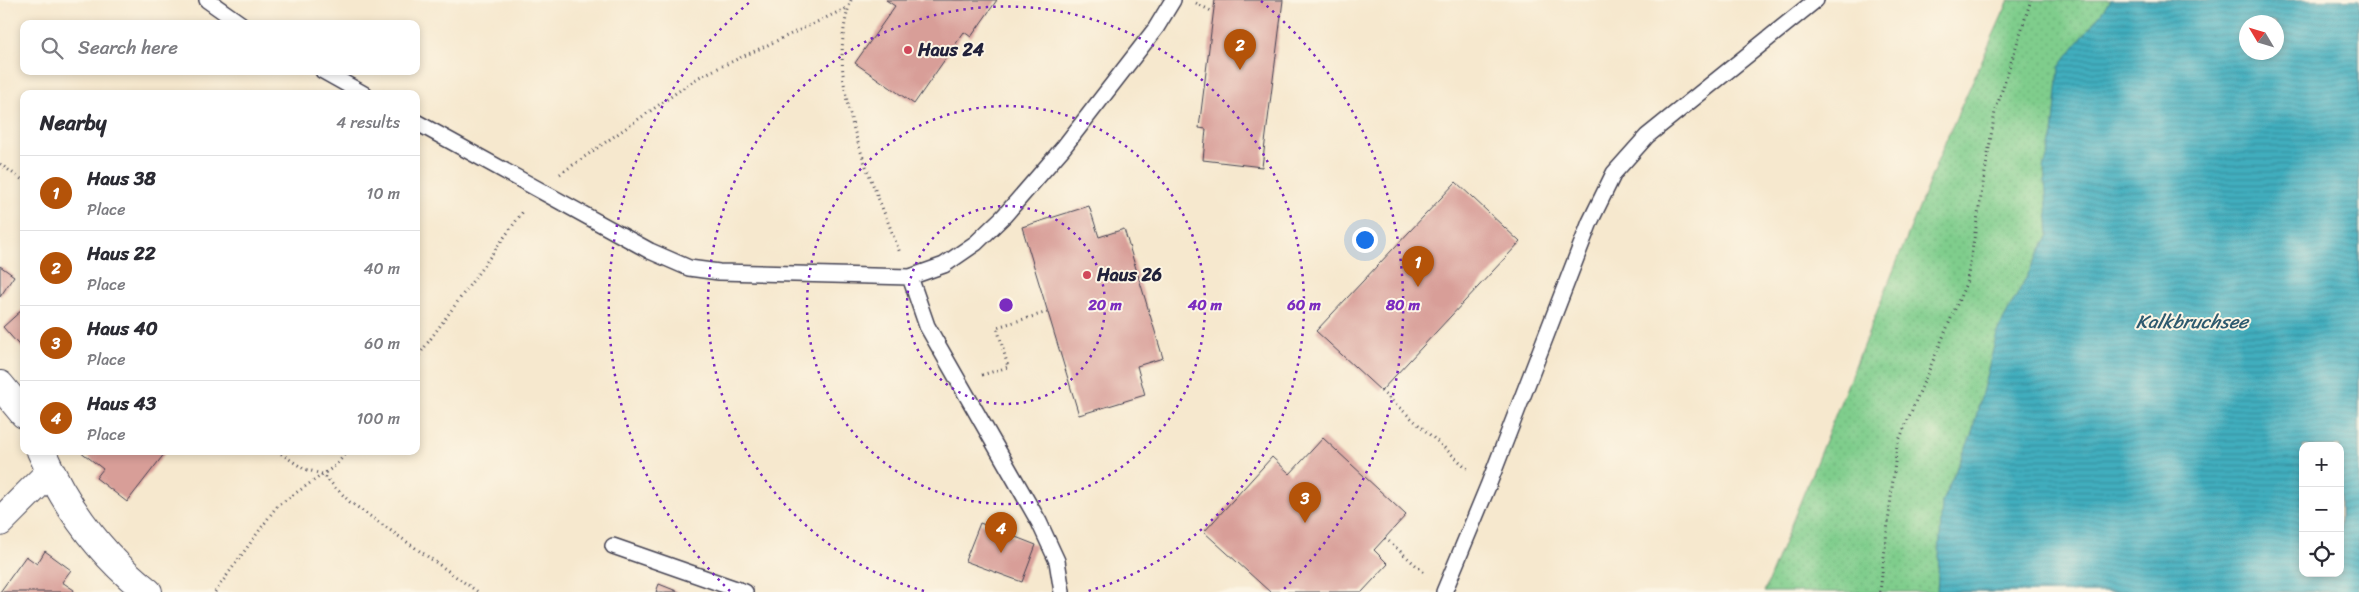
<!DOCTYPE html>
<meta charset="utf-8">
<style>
body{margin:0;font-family:Sriracha,sans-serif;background:#f7f7f7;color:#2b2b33}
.controls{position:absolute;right:15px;bottom:15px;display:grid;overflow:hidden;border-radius:10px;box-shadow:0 2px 8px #0003}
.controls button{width:45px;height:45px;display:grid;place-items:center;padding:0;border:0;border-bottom:1px solid #e1e1e2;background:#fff;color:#2b2b33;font:25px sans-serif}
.compass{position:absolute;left:2239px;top:15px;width:45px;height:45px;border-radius:50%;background:#fff;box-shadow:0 2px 8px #0003;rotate:308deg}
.you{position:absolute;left:1364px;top:239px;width:18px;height:18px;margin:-12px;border:4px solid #fff;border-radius:50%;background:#1a73e8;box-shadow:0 0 0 8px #1a73e833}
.badge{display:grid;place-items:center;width:32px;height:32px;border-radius:50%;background:#b45309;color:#fff;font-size:16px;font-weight:700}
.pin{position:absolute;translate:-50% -41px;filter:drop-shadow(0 1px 2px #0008)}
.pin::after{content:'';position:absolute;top:26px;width:18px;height:15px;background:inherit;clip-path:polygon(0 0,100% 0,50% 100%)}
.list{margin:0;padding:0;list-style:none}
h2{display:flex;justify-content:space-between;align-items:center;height:65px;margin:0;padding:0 20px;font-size:21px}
h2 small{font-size:16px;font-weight:400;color:#7c7c81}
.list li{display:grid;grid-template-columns:32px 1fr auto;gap:15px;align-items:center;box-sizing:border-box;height:75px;padding:0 20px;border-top:1px solid #e1e1e2}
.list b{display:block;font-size:19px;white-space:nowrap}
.list p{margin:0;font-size:16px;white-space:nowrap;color:#7c7c81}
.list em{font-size:16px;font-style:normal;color:#7c7c81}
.icon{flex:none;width:28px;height:28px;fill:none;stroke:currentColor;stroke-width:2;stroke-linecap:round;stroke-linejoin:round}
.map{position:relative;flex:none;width:2359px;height:592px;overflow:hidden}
.search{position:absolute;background:#fff;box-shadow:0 2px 8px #0003;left:20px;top:20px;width:400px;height:55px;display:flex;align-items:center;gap:12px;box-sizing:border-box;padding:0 18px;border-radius:10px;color:#7c7c81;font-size:19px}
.panel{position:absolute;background:#fff;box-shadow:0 2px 8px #0003;left:20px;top:90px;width:400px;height:365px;border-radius:10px}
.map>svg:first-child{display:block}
</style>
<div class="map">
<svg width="2359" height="592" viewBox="0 0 2359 592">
<defs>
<pattern id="grass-dots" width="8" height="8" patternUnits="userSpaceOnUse" patternTransform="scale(1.25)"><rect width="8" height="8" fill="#7fcd8c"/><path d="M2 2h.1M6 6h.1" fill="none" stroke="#6db07a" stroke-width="1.8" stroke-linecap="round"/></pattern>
<pattern id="water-rules" width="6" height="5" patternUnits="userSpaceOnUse" patternTransform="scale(1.25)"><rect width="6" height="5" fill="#41aebe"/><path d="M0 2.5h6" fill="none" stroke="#368d9c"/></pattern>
</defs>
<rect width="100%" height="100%" fill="#fcf5e5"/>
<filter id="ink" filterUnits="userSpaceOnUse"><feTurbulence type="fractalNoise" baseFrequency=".02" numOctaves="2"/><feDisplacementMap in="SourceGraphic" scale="10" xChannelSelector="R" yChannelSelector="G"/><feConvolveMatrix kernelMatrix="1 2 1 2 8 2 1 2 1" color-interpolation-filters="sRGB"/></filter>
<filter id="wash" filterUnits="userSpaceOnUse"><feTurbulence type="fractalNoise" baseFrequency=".0096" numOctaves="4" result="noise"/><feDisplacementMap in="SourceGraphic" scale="20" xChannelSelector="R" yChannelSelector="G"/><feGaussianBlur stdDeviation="1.12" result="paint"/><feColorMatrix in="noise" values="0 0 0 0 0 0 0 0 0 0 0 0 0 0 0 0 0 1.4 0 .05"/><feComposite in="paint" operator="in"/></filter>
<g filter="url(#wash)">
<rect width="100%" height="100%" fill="#f6e8ce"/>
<path fill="url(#grass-dots)" stroke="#507864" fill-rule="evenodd" d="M2009,0H2359V592H1764L1946,140ZM2246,22H2276V52H2246ZM2303,446H2340V573H2303Z"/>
<path fill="url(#water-rules)" stroke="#32687c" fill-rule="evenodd" d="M2111,0H2359V592H1937L1942,501L1971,436L1998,330L2049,235L2044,168L2053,135L2059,67ZM2246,22H2276V52H2246ZM2303,446H2340V573H2303Z"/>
<g id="blocks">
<path fill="#d89e98" d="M886,0H997L971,37L964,32L914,104L855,63L895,6Z
M1215,0H1283L1262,167L1203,160L1206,129L1199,128Z
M1456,182L1520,242L1381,391L1316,331Z
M1089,206L1099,237L1124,229L1163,358L1137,366L1145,395L1079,415L1022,227Z
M0,266L14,276L0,297Z
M24,308V351L3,327Z
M1323,438L1406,515L1374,550L1388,564L1362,592H1270L1204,532L1272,457L1290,474Z
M80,451H162L165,453L127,502L96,478L103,469Z
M980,523L1036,545L1022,582L965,561Z
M45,551L71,570L62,582L74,590L73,592H0L26,556L37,564Z
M659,584L679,592H656Z"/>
</g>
</g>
<g filter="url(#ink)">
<use href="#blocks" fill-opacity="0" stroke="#424051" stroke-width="1"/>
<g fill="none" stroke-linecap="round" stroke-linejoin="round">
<g stroke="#424051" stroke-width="18">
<path id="lane" d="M207,0L241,24
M323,71L364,94
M416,122L650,251L689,268L719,272L910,277L944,265L976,243L1004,216L1063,148L1156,28L1173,0
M910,277L927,326L1039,522L1057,561L1062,592
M613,546L745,592
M1444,592L1488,486L1590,222L1614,173L1647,136L1816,0"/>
</g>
<g stroke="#424051" stroke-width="30">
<path id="street" d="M0,385L24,414
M41,451C65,506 101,555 148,592
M0,522L50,472"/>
</g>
<path stroke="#424051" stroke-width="3" stroke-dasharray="1 4" stroke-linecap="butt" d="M851,0C822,84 871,175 900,253
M1196,3L1213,12
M0,164L24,181
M560,174L699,77L849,7
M416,359L524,210
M982,375L1008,367L997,327L1048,312
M1381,391L1468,469
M277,451L304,469L322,474L350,502L478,592
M1385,538L1426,574
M215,592L277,506L335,466L348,451
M1880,592L1897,445L1967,281L1995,112L2031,0"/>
<use href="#lane" stroke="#fff" stroke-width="15"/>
<use href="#street" stroke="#fff" stroke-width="28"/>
</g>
</g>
<g fill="none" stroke="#7b2cbf" stroke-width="2.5" stroke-dasharray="2.5 5">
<circle cx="1006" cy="305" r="99"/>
<circle cx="1006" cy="305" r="199"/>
<path d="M924 591A298 298 0 1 1 1088 591"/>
<path d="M730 591A397 397 0 0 1 751 1M1261 1A397 397 0 0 1 1282 591"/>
</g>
<g fill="#d1495b" stroke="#fcf5e5" stroke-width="2">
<circle cx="908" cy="50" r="5"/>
<circle cx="1087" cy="275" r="5"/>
</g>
<g text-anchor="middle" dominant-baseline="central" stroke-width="4" stroke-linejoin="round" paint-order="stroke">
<g font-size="18" font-weight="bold" fill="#22223b" stroke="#fcf5e5" text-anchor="start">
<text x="918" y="50">Haus 24</text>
<text x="1097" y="275">Haus 26</text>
</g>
<g font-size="19" font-style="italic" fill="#2e5a6f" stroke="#fcf5e5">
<text x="2192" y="321">Kalkbruchsee</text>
</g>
</g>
<circle cx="1006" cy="305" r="8" fill="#7b2cbf" stroke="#fcf5e5" stroke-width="2.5"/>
<g font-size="15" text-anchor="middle" font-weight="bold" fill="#7b2cbf" stroke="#fcf5e5" stroke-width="4" stroke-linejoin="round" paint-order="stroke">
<text x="1105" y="310">20 m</text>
<text x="1205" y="310">40 m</text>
<text x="1304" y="310">60 m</text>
<text x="1403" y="310">80 m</text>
</g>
</svg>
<div class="controls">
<button>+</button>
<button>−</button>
<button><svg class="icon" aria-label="locate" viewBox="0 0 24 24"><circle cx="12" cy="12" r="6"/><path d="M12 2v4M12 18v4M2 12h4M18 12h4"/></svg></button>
</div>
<svg class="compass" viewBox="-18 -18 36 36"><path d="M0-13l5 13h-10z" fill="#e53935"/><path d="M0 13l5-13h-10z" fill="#7c7c81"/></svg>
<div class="you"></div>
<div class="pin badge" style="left:1418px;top:287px">1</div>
<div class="pin badge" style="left:1240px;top:70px">2</div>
<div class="pin badge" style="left:1305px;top:523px">3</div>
<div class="pin badge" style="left:1001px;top:553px">4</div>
<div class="search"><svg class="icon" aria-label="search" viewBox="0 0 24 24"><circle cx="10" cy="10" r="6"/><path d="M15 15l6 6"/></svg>Search here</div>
<section class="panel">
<h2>Nearby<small>4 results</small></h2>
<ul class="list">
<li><span class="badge">1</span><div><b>Haus 38</b><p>Place</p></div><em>10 m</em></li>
<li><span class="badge">2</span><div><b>Haus 22</b><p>Place</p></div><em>40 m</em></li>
<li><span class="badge">3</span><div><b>Haus 40</b><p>Place</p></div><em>60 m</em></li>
<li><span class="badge">4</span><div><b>Haus 43</b><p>Place</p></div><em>100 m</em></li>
</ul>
</section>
</div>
